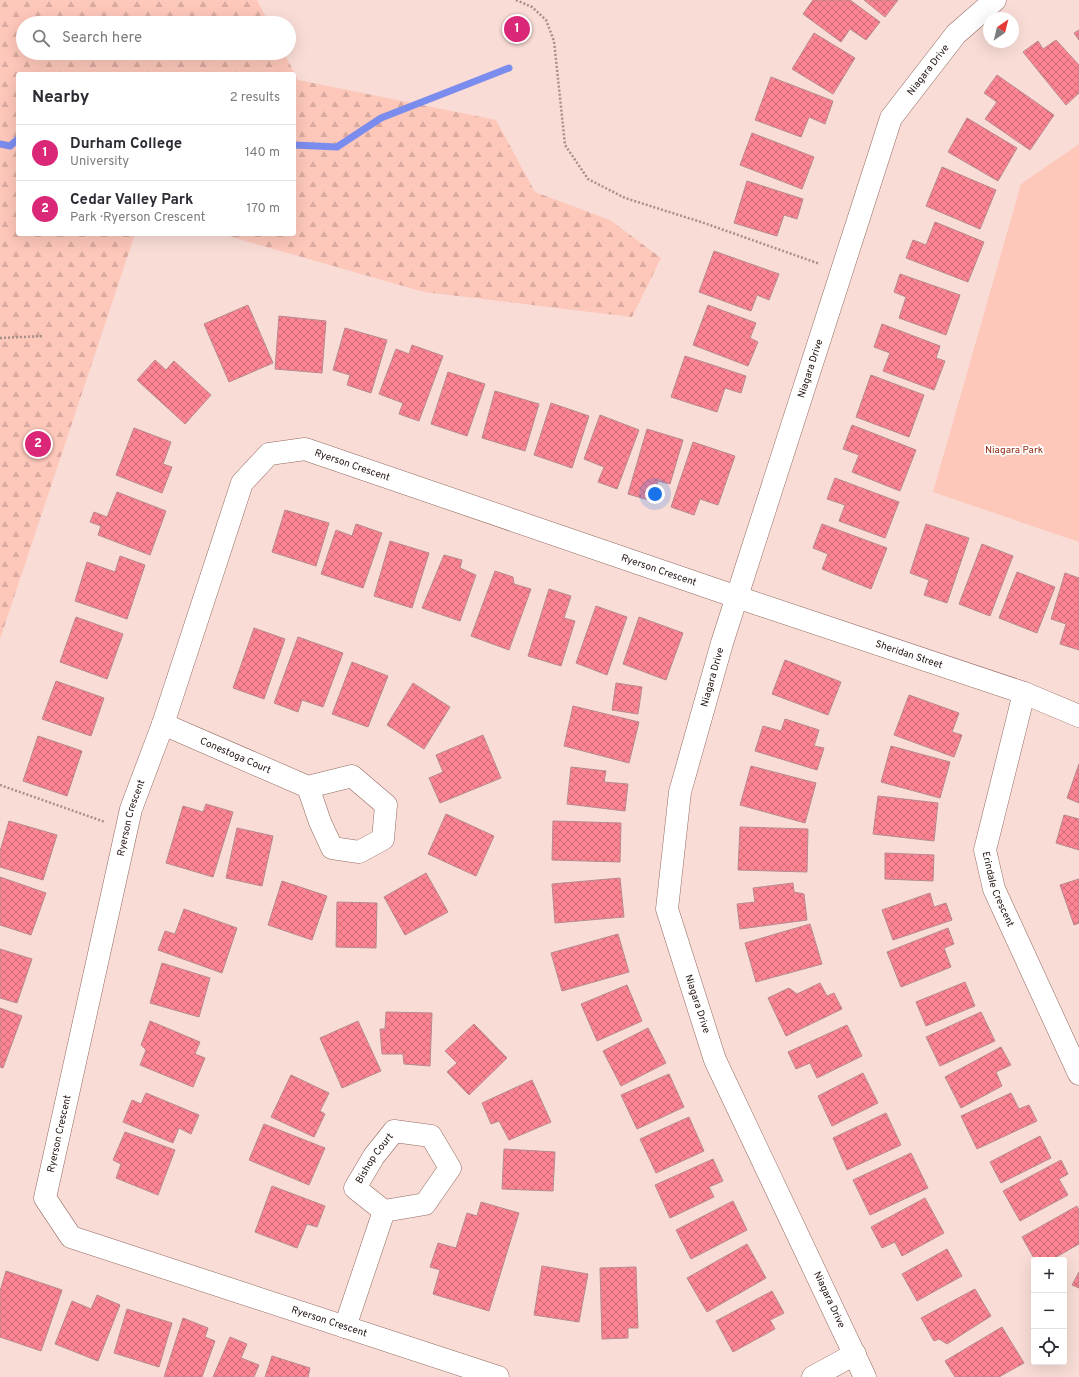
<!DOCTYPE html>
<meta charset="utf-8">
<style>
body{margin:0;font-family:Overpass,sans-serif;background:#f2f2f3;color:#2b2b33}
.controls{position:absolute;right:12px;bottom:12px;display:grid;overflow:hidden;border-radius:4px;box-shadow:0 4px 16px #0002}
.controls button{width:36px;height:36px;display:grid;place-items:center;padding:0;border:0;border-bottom:1px solid #e1e1e2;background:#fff;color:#2b2b33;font:20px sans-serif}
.compass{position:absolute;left:983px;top:12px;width:36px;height:36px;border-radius:50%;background:#fff;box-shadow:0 4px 16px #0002;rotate:35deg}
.you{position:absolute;left:655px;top:494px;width:14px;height:14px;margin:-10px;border:3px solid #fff;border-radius:50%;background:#1a73e8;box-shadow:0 0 0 6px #1a73e833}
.badge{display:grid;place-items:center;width:26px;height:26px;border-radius:50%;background:#db2777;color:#fff;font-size:13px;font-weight:700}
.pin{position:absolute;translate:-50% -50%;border:2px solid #fff;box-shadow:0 1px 4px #0006}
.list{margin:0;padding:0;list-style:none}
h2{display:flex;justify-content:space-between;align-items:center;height:52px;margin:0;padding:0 16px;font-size:17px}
h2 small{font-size:13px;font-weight:400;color:#7c7c81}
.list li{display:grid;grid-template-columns:26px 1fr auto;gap:12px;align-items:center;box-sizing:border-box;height:56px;padding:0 16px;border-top:1px solid #e1e1e2}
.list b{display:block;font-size:15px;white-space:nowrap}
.list p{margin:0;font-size:13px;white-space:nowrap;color:#7c7c81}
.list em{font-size:13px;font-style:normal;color:#7c7c81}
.icon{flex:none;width:22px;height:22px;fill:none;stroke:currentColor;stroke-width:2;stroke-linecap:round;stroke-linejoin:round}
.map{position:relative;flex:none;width:1079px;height:1377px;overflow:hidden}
.search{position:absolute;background:#fff;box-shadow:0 4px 16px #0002;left:16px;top:16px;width:280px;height:44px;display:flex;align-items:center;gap:10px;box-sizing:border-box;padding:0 14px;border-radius:22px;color:#7c7c81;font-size:15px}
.panel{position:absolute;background:#fff;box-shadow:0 4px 16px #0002;left:16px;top:72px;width:280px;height:164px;border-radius:4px}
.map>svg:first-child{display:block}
</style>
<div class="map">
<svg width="1079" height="1377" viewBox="0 0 1079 1377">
<defs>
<pattern id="forest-firs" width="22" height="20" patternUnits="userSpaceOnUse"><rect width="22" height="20" fill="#fdc7ba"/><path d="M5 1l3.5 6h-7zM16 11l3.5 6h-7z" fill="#d9aa9f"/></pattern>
<pattern id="building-cross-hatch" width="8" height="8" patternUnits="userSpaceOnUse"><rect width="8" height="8" fill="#fd8593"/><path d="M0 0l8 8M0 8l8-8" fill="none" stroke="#cc6b76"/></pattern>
</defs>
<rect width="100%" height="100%" fill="#f9dcd6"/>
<path fill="#fdc7ba" d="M1079,144V542L933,492L1021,184Z"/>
<path fill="url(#forest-firs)" d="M0,0H257L269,23H23V53H284L298,80L496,120L535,192L610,220L661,258L632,317L424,292L221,234H294V74H18V234H135L0,639Z"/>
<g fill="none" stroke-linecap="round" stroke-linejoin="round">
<path stroke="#7a8ced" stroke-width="7" d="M0,144L10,146L18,139
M294,145L337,147L381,118L509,68"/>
</g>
<path fill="url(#building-cross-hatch)" stroke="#b78a8e" d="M813,0H850L880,22L866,40L850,29L841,42L803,14Z
M864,0H898L885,17Z
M1079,30V40L1074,33Z
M814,33L855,58L833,94L792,69Z
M1056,40L1079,65V93L1066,105L1023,52L1038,41L1043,49Z
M997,75L1054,115L1030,150L985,119L997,102L984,93Z
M771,77L833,101L825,124L809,117L801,137L755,120Z
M967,118L1017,148L998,181L948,152Z
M752,133L814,157L802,189L740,165Z
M942,167L996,190L980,229L926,206Z
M747,181L803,199L797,219L784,215L777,236L734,223Z
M935,222L984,242L968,282L906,258L913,240L926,245Z
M714,251L779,274L769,300L757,295L751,311L699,292Z
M900,274L960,295L946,335L899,318L906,297L894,292Z
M248,305L273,363L229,382L204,324Z
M708,305L756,323L750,338L758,342L748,366L693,345Z
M279,316L326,321L322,373L275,369Z
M882,324L940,346L936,358L945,361L934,390L883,371L890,353L874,347Z
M345,328L387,340L371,393L347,385L350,375L333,370Z
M412,345L443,356L419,421L399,414L403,403L379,394L396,349L409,354Z
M685,356L746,376L741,393L725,388L717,412L671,397Z
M155,360L166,370L174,361L211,395L185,424L137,380Z
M448,372L485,384L467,436L431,424Z
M871,375L924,395L909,437L856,417Z
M495,391L539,404L525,451L482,438Z
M551,403L589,416L572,468L534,455Z
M600,415L639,430L617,489L598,482L604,467L584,459Z
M852,425L916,450L900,491L852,472L859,455L843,449Z
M134,428L171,442L163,464L172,467L162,493L116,475Z
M647,429L683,440L670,484L658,481L652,501L628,494Z
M693,442L735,456L718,505L700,499L694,515L671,507Z
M835,478L899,502L885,538L839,521L845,505L827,499Z
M117,492L166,511L150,555L98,535L101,526L90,522L94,512L107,517Z
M285,510L329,523L316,566L272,552Z
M356,524L382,533L363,588L321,574L336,530L352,536Z
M822,524L887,548L871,589L822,569L828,554L813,548Z
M926,524L969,538L947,603L924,595L929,580L910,573Z
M390,541L429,553L412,608L374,596Z
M982,544L1013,556L990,616L959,604Z
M444,555L462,560L460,568L476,575L460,621L422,608Z
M120,556L145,565L127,619L75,601L87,562L115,572Z
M495,571L513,577L514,584L531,589L509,650L471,636Z
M1017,572L1055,587L1037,633L999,618Z
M1065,573L1079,578V650L1060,644L1066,624L1051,619Z
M549,589L571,596L564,618L575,621L561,666L528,656Z
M596,606L627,617L607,675L576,663Z
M76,617L123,634L107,679L60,662Z
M639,617L683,633L666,680L623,664Z
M254,628L285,639L264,699L233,688Z
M298,637L343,653L323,707L302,700L298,712L274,703Z
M785,660L841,682L828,715L772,694Z
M352,662L388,676L368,727L332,714Z
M56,681L104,698L91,736L42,719Z
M413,683L450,707L424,749L387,725Z
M616,683L642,687L638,714L612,710Z
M909,695L959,713L952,732L962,735L954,757L894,735Z
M573,706L639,722L629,763L564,746Z
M785,719L819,730L814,746L824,748L817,770L755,751L763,726L781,731Z
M483,735L501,778L440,803L429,778L443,772L436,755Z
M38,736L82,751L67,796L23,781Z
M891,746L950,762L940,798L881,782Z
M1079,764V803L1067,798Z
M751,766L816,783L805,823L740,805Z
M571,767L606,771L604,782L628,784L625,811L567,804Z
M878,796L938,803L934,841L873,834Z
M206,804L233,812L213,877L166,863L183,806L203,812Z
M446,814L494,836L476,876L428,854Z
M1064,815L1079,819V850L1056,843Z
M9,821L57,835L43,880L0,867V851Z
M553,821L621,823L620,862L552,860Z
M740,827L808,829L807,872L738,870Z
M237,828L273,836L262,886L226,878Z
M885,853L934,855L933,881L885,879Z
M426,873L448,912L405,935L384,897Z
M0,877L46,893L31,935L0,925Z
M620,878L624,917L555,923L552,884Z
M1079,879V923L1074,925L1060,885Z
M282,881L327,896L312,940L268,925Z
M793,883L794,892L804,894L807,920L740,929L737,904L755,902L753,888Z
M930,893L934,907L946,903L952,920L893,940L882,910Z
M337,902L377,903L376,948L336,947Z
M184,909L237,928L222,973L158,950L165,931L175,934Z
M810,924L822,964L756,982L745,943Z
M948,928L954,944L944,948L951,967L901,987L887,952Z
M618,934L629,972L562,991L551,953Z
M0,949L32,959L17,1003L0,998Z
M162,963L210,978L199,1017L150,1003Z
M965,982L975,1006L926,1026L916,1002Z
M820,983L827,996L834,993L842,1009L786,1036L768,998L789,988L797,994Z
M627,985L642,1021L597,1041L581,1004Z
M0,1008L22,1016L3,1068L0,1067Z
M386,1012L432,1013L430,1066L404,1064L403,1054H382L380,1029H385Z
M981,1012L995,1041L940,1066L926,1037Z
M150,1021L200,1042L195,1054L205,1058L193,1087L140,1065L146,1050L141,1045Z
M358,1021L381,1071L342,1088L320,1038Z
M474,1024L507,1058L469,1095L447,1072L457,1063L445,1051Z
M847,1025L862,1056L817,1078L810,1063L796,1069L788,1052Z
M648,1028L666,1063L621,1086L603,1051Z
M1001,1047L1011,1065L996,1072L1002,1086L961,1108L945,1077Z
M863,1073L878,1103L832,1126L818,1096Z
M669,1074L684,1107L637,1129L621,1095Z
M291,1075L329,1093L320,1111L325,1114L314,1137L271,1117Z
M532,1080L551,1122L509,1140L499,1121L491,1124L482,1103Z
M146,1093L199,1115L191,1134L179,1128L173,1143L123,1122L132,1100L141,1104Z
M1011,1093L1019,1109L1029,1105L1037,1121L977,1149L961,1116Z
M886,1113L901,1145L847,1170L833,1138Z
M689,1117L704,1151L656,1173L640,1139Z
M264,1124L325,1148L309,1185L249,1160Z
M125,1132L175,1150L158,1195L116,1178L121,1164L113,1160Z
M1040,1136L1051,1158L1001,1183L990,1162Z
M504,1149L555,1152L553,1191L502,1189Z
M911,1153L928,1188L870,1215L853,1180Z
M713,1159L723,1181L709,1187L714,1197L670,1218L655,1185Z
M1061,1160L1068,1174L1059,1179L1068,1195L1020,1221L1003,1191Z
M272,1186L325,1206L317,1227L307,1224L297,1248L255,1232Z
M925,1198L944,1233L902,1256L895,1242L882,1248L871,1227Z
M733,1201L747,1230L691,1259L676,1230Z
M481,1202L519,1213L489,1311L433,1294L440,1270L430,1267L438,1243L456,1248L467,1213L477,1216Z
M1077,1206L1079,1210V1244L1051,1260H1035L1022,1237Z
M747,1244L766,1278L707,1312L687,1278Z
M947,1249L962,1276L917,1301L902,1274Z
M542,1266L588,1274L579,1322L534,1315Z
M636,1267L638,1328H628V1338L602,1339L600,1268Z
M6,1271L62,1290L41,1351L0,1337V1291Z
M1079,1272V1288L1072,1285Z
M975,1289L991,1316L947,1344L939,1339L934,1341L921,1318Z
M772,1291L784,1313L770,1320L775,1329L733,1352L716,1321Z
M97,1295L120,1305L98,1361L55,1344L72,1301L91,1309Z
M127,1309L172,1323L159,1367L114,1353Z
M183,1318L208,1328L205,1337L215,1341L202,1377H164Z
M1002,1327L1024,1363L999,1377H955L945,1361Z
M230,1337L247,1344L241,1358L259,1365L254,1377H213Z
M272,1356L310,1368L308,1377H265Z"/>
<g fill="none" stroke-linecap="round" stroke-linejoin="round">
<g stroke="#926960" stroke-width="23">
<g id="minor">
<path id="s1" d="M1024,693L985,850L994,889L1079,1074"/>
<path id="s2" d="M163,724L308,787L352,776L386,805L383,839L359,852L332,848L320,822L308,787"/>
<path id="s3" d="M345,1327L384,1211L355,1188L374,1156L394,1131L431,1136L450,1168L425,1204L384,1211"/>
<path id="s4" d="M498,1377L71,1237L45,1198L131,809L163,724L242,483L269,454L305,449L737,597L1024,693L1079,716"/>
<path d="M813,1377L855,1354"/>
<path id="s5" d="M865,1377L715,1060L667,909L680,792L722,643L891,118L956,34L995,0"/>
</g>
</g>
<path stroke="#a78f8a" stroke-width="2.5" stroke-dasharray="2 2" stroke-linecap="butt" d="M516,0L532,7L546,20L554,41L565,145L588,179L625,198L704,223L820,264
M0,338L43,336
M0,785L105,822"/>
<use href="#minor" stroke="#fff" stroke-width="22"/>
</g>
<g text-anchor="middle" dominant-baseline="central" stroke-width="3.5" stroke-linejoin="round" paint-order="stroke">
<g font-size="10" fill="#20110d" stroke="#fff">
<text stroke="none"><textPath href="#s5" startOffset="1394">Niagara Drive</textPath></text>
<text stroke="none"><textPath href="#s5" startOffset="1070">Niagara Drive</textPath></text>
<text stroke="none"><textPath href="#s4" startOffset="1365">Ryerson Crescent</textPath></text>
<text stroke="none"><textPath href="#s4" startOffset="1689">Ryerson Crescent</textPath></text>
<text stroke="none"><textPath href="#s4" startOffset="1953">Sheridan Street</textPath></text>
<text stroke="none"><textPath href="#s5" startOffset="746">Niagara Drive</textPath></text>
<text stroke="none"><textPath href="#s2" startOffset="79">Conestoga Court</textPath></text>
<text stroke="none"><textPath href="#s4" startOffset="886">Ryerson Crescent</textPath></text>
<text stroke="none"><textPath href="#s1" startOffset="203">Erindale Crescent</textPath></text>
<text transform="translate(697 1004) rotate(72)">Niagara Drive</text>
<text stroke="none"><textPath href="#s4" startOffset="562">Ryerson Crescent</textPath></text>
<text stroke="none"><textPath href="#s3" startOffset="195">Bishop Court</textPath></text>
<text transform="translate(829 1300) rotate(65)">Niagara Drive</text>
<text transform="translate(329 1322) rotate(18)">Ryerson Crescent</text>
</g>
<g font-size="10" fill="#8e2912" stroke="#fff">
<text x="1014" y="450">Niagara Park</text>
</g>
</g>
</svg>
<div class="controls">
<button>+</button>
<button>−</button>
<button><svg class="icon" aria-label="locate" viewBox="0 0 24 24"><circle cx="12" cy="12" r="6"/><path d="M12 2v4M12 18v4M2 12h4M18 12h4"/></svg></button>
</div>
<svg class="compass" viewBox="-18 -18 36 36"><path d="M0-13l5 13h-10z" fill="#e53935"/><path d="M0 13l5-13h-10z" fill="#7c7c81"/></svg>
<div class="you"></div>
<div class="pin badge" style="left:517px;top:29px">1</div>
<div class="pin badge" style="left:38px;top:444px">2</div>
<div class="search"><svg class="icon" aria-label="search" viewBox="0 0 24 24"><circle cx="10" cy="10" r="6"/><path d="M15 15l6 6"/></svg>Search here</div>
<section class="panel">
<h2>Nearby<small>2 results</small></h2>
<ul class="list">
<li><span class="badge">1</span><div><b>Durham College</b><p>University</p></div><em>140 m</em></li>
<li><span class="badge">2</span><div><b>Cedar Valley Park</b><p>Park · Ryerson Crescent</p></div><em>170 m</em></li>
</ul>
</section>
</div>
